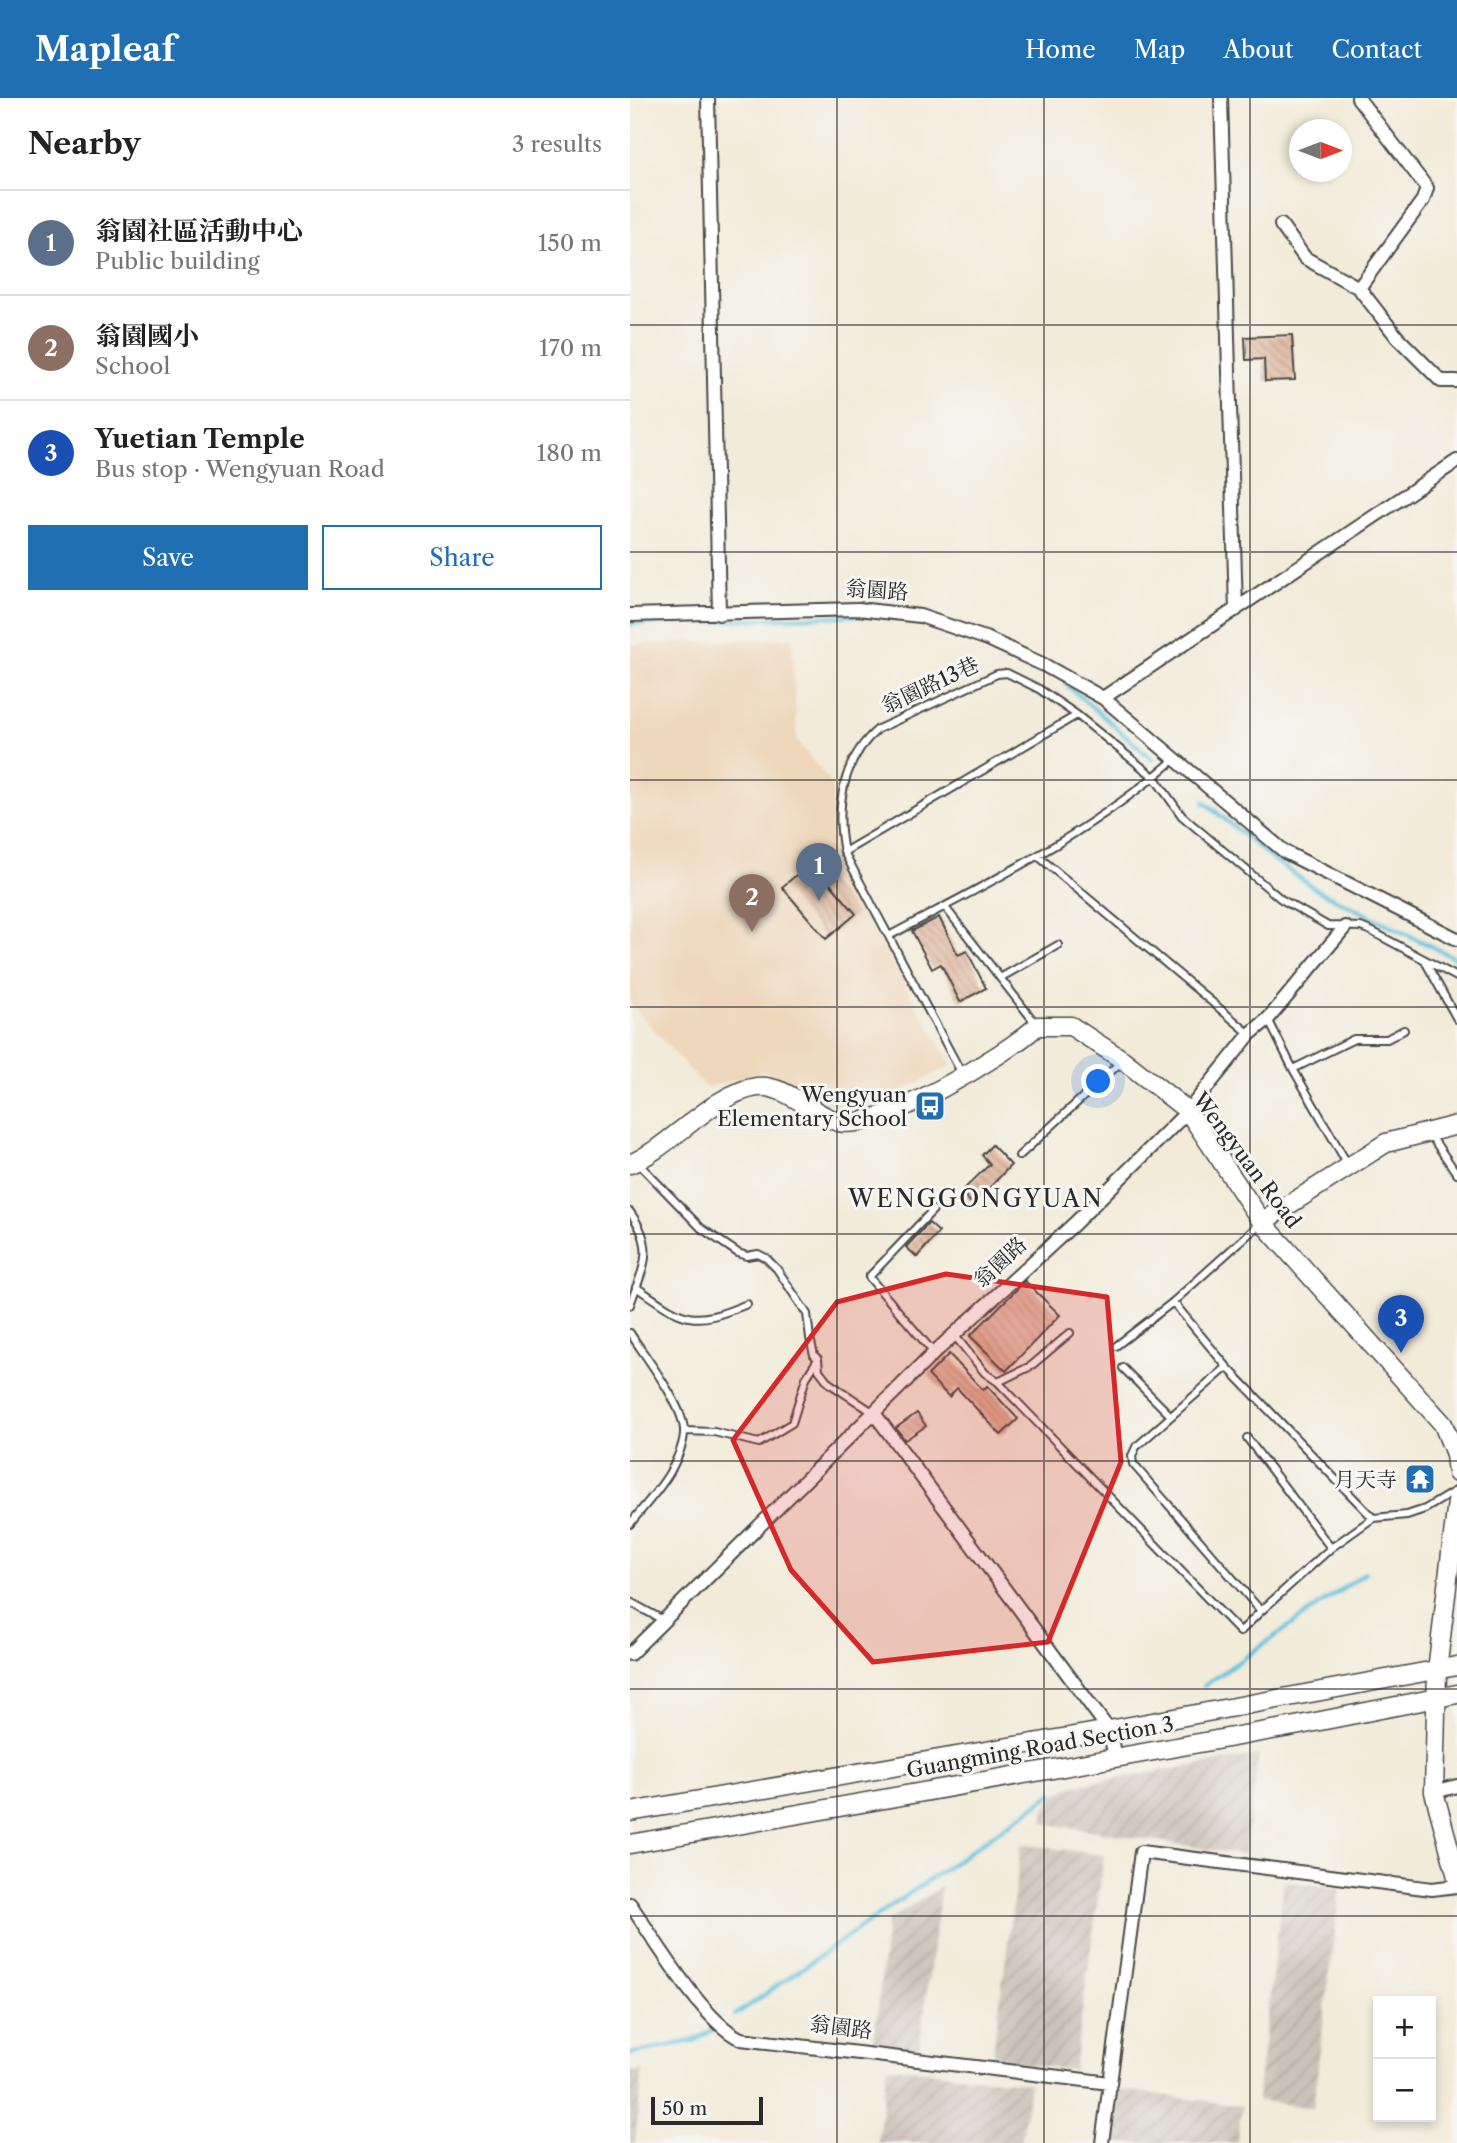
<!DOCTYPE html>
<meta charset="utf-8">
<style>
body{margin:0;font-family:"Libre Caslon Text","Noto Serif TC",serif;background:#f2f2f2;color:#222}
.controls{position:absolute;right:21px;bottom:21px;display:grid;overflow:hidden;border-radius:0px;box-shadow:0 4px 10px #0003}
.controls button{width:63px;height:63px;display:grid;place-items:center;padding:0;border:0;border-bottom:2px solid #e0e0e0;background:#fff;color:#222;font:35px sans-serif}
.compass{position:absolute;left:659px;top:21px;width:63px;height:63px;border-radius:50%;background:#fff;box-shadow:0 4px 10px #0003;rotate:90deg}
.scale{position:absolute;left:21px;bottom:18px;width:112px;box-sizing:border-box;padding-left:7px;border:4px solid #2b2b2b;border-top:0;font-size:19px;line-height:24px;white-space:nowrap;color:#2b2b2b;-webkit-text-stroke:5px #f6f6f2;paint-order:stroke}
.you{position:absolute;left:469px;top:984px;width:24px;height:24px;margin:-18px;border:5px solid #fff;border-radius:50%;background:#1a73e8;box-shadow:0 0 0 10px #1a73e833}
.badge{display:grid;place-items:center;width:46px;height:46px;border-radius:50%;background:#1f6fb2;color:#fff;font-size:23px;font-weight:700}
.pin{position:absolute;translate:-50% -58px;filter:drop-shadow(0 2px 4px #0008)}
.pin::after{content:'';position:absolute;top:37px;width:24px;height:21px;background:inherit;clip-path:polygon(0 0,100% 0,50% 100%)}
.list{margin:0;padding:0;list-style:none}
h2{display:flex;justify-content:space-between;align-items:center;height:91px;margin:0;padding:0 28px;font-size:30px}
h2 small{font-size:23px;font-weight:400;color:#767676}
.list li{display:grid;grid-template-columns:46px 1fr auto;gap:21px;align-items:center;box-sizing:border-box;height:105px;padding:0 28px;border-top:2px solid #e0e0e0}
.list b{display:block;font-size:26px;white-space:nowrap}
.list p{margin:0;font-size:23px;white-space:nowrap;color:#767676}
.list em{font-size:23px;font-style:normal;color:#767676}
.actions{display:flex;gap:14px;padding:21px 28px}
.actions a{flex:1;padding:16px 0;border:2px solid #1f6fb2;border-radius:0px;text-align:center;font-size:24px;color:#1f6fb2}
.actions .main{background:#1f6fb2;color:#fff}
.map{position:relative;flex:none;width:827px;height:2045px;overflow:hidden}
header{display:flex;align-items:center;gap:42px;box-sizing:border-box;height:98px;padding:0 35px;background:#1f6fb2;color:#fff}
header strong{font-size:33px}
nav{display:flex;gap:38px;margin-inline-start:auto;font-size:24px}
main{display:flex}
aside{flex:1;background:#fff}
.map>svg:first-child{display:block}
</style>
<header>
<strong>Mapleaf</strong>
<nav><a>Home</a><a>Map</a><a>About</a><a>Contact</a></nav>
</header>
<main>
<aside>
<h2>Nearby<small>3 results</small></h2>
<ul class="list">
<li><span class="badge" style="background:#5c6f8a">1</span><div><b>翁園社區活動中心</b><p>Public building</p></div><em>150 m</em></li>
<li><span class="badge" style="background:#8d6e63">2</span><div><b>翁園國小</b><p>School</p></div><em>170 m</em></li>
<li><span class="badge" style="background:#1a4fb4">3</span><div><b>Yuetian Temple</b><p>Bus stop · Wengyuan Road</p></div><em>180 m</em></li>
</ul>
<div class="actions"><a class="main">Save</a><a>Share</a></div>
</aside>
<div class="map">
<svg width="827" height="2045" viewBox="0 0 827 2045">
<defs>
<pattern id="industrial-furrows" width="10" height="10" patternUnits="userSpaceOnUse" patternTransform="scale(1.75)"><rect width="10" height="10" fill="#ccc2b9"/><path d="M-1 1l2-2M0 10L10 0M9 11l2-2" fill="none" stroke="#afa79f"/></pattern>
<pattern id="building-back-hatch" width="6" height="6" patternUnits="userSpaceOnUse" patternTransform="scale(1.75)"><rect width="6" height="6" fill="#dfb298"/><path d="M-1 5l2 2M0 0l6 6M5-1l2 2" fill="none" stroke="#b5917c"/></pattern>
</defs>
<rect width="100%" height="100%" fill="#f6f6f2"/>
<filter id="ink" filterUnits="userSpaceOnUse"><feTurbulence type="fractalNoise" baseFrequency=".0143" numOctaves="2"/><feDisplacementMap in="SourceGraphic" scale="14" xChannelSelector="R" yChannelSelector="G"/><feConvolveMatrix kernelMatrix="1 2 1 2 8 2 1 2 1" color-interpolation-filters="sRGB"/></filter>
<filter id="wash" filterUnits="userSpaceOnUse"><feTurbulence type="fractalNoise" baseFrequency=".00686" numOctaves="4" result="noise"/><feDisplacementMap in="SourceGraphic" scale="28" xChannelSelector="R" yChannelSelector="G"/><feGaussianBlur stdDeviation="1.57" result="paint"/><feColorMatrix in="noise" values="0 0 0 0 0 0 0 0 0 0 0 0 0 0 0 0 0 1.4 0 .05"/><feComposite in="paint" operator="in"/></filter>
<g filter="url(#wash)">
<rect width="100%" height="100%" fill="#f2ebd9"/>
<path fill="#eed7bb" d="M162,540L167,643L202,686V763L322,967L259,1000L215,1014L135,973L76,990L0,905V547Z"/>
<path fill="url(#industrial-furrows)" d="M629,1657L614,1757L414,1725V1713L425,1697L441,1688Z
M391,1746L474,1757L444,1972L362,1962Z
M654,1783L710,1790L683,2010L627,2002Z
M311,1788L289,1953L244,1947L257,1824Z
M257,1968L400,1986L391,2045H248Z
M13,1972L5,2045H0V1975Z
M485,1991L612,2008L607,2045H478Z"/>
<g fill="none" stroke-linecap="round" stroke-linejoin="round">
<path stroke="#61c3e0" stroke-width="4.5" d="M0,526L237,517
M436,586L522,661
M574,704L644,762L687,792L827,861
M574,1588L735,1475
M105,1917L422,1696
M0,1956L66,1942L82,1932"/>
</g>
<g id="blocks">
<path fill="url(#building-back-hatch)" d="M662,237L665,282L635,283L634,261L616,262L615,239Z
M182,764L226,816L196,841L152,789Z
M309,819L328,857L337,853L356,890L330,904L311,866L302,871L282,833Z
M362,1047L381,1067L343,1107L331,1094L360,1066L352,1057Z
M299,1125L309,1134L287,1159L276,1149Z
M395,1183L430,1217L376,1273L340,1238Z
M319,1256L353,1292L357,1288L388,1321L371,1337L327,1290L319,1299L298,1277Z
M287,1315L296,1328L275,1342L266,1330Z"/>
</g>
</g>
<g filter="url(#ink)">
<use href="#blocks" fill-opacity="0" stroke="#494845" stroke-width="2"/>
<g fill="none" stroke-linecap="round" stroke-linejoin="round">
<g stroke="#494845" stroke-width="10">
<path id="lane" d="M214,754L447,617
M409,759L620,936
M315,809L406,926
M259,838C360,784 458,737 545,661
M796,865L827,921
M370,880L428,847
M638,921L663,971L718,1067
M663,971L724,941H757L774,932
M332,976L214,754C205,710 212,661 248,631L367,576L377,575L409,591L447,617L524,679L552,718L651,801L698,828L731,829L743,834L827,879
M801,1038L827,1076
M389,1058L492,963
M8,1065L71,1130L108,1155L117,1158L128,1156L136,1160L147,1171L177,1216L180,1240L184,1257L188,1261L189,1272L199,1285L244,1315
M303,1112L239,1179L304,1255
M0,1114C27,1152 13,1168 0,1207
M6,1189C54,1222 60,1230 117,1206
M543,1204L597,1269L743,1420
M0,1235C14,1257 55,1309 54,1334C54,1347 46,1363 40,1374C29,1393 13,1409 0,1426
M325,1238L355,1275L368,1284L401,1268L440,1235
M486,1248L543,1204L631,1125
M597,1269L506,1349L502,1358L503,1366L631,1513L701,1450L743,1420L777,1417L795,1411L827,1392
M493,1270L540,1317
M368,1284L610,1534L631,1513
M54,1333L84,1334L129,1345L162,1325L176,1280L188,1261
M617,1340L701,1450
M0,1504L33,1522"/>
</g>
<g stroke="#494845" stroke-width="16">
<path id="street" d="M78,0L89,516
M591,0L606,512
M728,0L797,90L793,102L729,190L767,239L811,283H827
M651,127L675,160L729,190
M0,517L228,511L290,518L358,541L414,567L473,600L655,754L827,841
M473,600L827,363
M244,1315L479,1632L485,1659
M0,1556L304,1255L444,1126L558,1013L620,936L638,921L715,829
M804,1694L827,1688
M0,1806C25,1842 74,1925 111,1941L480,1985
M472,2045L511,1754L802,1791L827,1788"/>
</g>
<g stroke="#494845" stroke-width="21">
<path id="secondary" d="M0,1066C41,1049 83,995 127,989C154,985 183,1017 209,1024C249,1034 377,956 407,928H441L493,962L558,1013L632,1124L813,1326L825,1356L827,1375
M632,1124L756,1045L827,1027
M827,1404L807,1573L804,1694L827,1779
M0,1714L479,1632L827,1568
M0,1746L665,1628L827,1596"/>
</g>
<use href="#lane" stroke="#fff" stroke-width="6"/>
<use href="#street" stroke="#fff" stroke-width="12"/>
<use href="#secondary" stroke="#fff" stroke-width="18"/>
</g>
</g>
<path fill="#d62828" fill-opacity="0.2" stroke="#d62828" stroke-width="5" stroke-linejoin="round" d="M316,1176L477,1199L491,1364L418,1544L243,1564L161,1472L103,1342L207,1204Z"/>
<path fill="none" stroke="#2b2b2b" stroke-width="2" stroke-opacity="0.55" d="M207,0V2045M414,0V2045M620,0V2045M0,227H827M0,454H827M0,682H827M0,909H827M0,1136H827M0,1363H827M0,1591H827M0,1818H827"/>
<defs>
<g id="bus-square" transform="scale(1.575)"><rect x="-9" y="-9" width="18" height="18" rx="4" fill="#1f6fb2" stroke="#f6f6f2"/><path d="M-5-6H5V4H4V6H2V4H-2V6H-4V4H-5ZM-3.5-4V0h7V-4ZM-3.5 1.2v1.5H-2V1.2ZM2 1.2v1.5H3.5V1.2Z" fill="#fff"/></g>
<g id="temple-square" transform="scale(1.575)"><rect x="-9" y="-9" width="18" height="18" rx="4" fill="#1f6fb2" stroke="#f6f6f2"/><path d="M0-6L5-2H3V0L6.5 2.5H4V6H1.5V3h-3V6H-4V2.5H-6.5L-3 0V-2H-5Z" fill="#fff"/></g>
</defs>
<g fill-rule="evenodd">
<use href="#bus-square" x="300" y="1008"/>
<use href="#temple-square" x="790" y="1381"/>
</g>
<g text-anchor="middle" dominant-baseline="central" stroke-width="6" stroke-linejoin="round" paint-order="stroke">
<g font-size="21" fill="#2b2b2b" stroke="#f6f6f2">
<text transform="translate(247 492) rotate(4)">翁園路</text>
<text transform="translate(300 587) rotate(-25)">翁園路13巷</text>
<text transform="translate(617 1062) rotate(53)">Wengyuan Road</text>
<text transform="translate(370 1164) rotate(-43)">翁園路</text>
<text transform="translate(410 1649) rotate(-10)">Guangming Road Section 3</text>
<text transform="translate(211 1929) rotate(7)">翁園路</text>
</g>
<g font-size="21" fill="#2b2b2b" stroke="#f6f6f2" text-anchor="end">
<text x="277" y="996">Wengyuan<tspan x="277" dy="24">Elementary School</tspan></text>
<text x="767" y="1381">月天寺</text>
</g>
<g font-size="24" letter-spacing="2" fill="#2b2b2b" stroke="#f6f6f2">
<text x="346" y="1100">WENGGONGYUAN</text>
</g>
</g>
</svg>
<div class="controls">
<button>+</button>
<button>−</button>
</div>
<svg class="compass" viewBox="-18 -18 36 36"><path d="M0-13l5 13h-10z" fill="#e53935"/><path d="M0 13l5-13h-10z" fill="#767676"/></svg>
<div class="scale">50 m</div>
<div class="you"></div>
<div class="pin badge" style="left:189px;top:803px;background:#5c6f8a">1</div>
<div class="pin badge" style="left:122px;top:834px;background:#8d6e63">2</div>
<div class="pin badge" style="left:771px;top:1255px;background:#1a4fb4">3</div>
</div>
</main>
